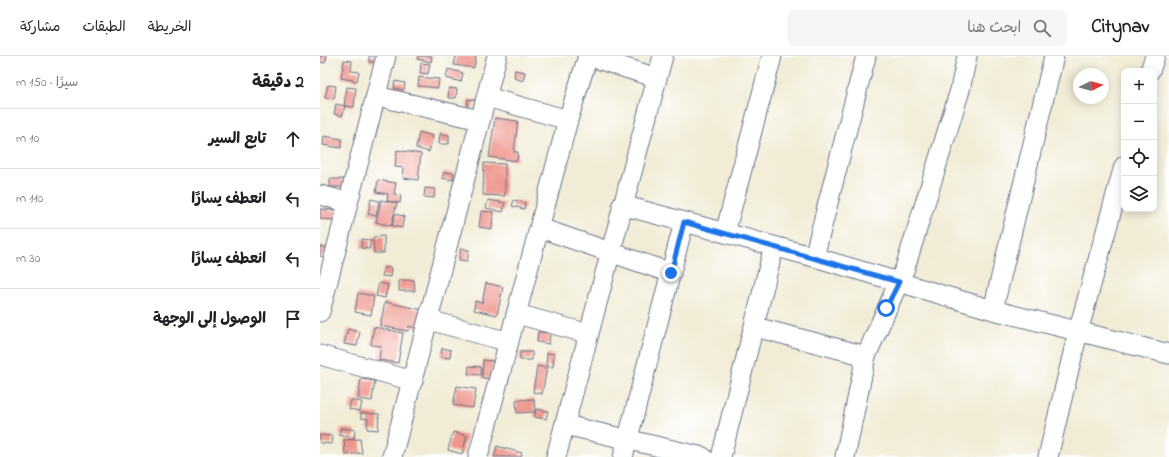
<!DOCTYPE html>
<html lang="ar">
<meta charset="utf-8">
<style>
body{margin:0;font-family:"Indie Flower","Playpen Sans Arabic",sans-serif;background:#f6f6f6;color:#202124;direction:rtl}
.controls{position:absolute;right:12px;top:12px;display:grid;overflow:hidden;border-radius:8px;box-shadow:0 2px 10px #0003}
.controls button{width:36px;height:36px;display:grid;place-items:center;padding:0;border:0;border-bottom:1px solid #e0e0e0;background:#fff;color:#202124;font:20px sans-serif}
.compass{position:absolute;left:753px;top:12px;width:36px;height:36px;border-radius:50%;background:#fff;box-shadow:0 2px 10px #0003;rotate:84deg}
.stop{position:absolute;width:12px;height:12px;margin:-9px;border:3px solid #1a73e8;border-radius:50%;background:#fff}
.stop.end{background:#1a73e8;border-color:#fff;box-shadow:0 1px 4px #0008}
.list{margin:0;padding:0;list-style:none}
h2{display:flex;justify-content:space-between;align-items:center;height:52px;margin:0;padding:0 16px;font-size:17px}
h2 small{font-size:13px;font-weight:400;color:#757577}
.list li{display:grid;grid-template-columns:26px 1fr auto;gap:12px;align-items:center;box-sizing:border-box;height:60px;padding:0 16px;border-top:1px solid #e0e0e0}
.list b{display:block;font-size:15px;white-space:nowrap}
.list em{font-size:13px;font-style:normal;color:#757577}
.icon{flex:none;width:22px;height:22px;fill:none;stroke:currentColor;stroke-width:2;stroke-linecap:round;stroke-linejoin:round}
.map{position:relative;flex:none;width:849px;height:401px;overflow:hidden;direction:ltr}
header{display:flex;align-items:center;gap:24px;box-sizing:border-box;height:56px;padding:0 20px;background:#fff;border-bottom:1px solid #e0e0e0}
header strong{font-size:19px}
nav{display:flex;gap:22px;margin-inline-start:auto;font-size:14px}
.search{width:280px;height:36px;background:#f6f6f6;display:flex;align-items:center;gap:10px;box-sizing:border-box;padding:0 14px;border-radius:8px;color:#757577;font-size:15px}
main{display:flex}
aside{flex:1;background:#fff}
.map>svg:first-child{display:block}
</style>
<header>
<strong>Citynav</strong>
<div class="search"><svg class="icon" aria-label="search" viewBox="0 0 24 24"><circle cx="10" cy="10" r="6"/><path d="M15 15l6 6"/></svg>ابحث هنا</div>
<nav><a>الخريطة</a><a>الطبقات</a><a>مشاركة</a></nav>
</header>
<main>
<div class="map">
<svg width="849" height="401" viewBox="0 0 849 401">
<rect width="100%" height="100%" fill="#fff"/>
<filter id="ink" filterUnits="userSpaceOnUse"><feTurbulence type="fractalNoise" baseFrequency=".025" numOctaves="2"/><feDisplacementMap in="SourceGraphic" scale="8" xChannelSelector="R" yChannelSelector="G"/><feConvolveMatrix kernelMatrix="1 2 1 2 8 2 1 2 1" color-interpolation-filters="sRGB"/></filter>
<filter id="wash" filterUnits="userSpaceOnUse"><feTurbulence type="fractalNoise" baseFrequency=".012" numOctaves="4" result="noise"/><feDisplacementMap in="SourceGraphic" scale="16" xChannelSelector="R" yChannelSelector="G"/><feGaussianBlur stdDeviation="0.9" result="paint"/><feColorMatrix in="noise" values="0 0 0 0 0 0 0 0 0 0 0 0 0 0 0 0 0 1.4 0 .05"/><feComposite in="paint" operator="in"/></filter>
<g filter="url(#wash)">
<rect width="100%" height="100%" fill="#f1ecd5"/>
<g id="blocks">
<path fill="#ee968d" d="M0,0H7L5,7L0,6Z
M49,0H57V6H49Z
M98,0H112L111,6L97,3Z
M136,0H156L154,12L134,9Z
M24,4L32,5L31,15L39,16L37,25L21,22Z
M101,7L110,8L108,18L100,17Z
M128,13L143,17L141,26L126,22Z
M195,14L205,16L203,25L194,22Z
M99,21L119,23L118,32L98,30Z
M75,25L85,27L84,34L74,32Z
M8,29L16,30L14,43L5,42Z
M27,31L36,32L34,51L24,50Z
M129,32L137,33L136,42H128Z
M148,43L155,44L153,53L147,52Z
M16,48L25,50L22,60L14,58Z
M175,62L198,65L194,96H198L197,105L169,101Z
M99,76L113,80L109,96L96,92Z
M120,78L129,79V88H119Z
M4,80L22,83L21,92L3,89Z
M77,94L101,98L98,124L83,122L84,112L75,111Z
M164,107L185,108V140L163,139Z
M124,116L134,117L133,124L122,122Z
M10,123H24V131H10Z
M58,124L76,127L74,138L81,139L80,147L67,145L68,138L56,136Z
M105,132L115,133L114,142L104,141Z
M51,143L59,145L56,160L48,158Z
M61,144L77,147L71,170L56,166Z
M168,144L185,147L183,156L166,152Z
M194,144L205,147L204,153L192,150Z
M0,153L16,154V164L0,163Z
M161,155L173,156L172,173L159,171Z
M75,158L84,160L82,172L72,170Z
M64,180V197H54L53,181Z
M42,183L51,184L49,193L41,192Z
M0,190L8,192L6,202L0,200Z
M141,192L149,194L147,205L139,204Z
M64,211L71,212L70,221L62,220Z
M79,224H94L95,235H79Z
M59,227L68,229L65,242L56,240Z
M166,227L183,231L177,259L154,254L155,245L162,247Z
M38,237L54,240L51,259L35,256Z
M65,246L103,254L99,273L89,270L88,275L60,270Z
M54,271L83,277L78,307L59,304L61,290L51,289Z
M28,273L40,276L37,290L24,288Z
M218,276L230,277L229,288L217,286Z
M122,292L131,294L130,302L121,301Z
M200,296H212V304H200Z
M227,297L234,298L233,311L226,310Z
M163,304L173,305L172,323L162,322Z
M149,310L161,311V319L148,318Z
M217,310L227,312L222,338L213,336Z
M41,323L55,325L52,345L38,343Z
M137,330L156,333L153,352L133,349Z
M214,343L215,356L197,357L196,344Z
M31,344L42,346L40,355L29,353Z
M216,353L228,355L226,363L214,361Z
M41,357L59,358L58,374L47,373L48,363L41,362Z
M21,372L35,374L34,382L19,379Z
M133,376L147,380L142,398L128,394Z
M0,379L13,380L12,388L0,387Z
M40,383L42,397L25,399L24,384Z
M177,390L202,397L201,401H174Z"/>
</g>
</g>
<g filter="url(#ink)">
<use href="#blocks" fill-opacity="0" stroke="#667188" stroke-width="1"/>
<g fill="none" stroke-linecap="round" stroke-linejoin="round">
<g stroke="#667188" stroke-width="21">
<path id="minor" d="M268,0L337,22
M830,15L835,0
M56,40L160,64
M167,41L248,64
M0,139L27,146
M302,149L494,201L673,254L849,298
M220,172L351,217
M405,177L452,0
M494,201L546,0
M673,254L734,0
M0,256L66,0
M197,258L269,278
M109,264L189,286
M435,271L546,300
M0,299L93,325
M245,369L383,401
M72,401L177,0
M158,401L248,64L268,0
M236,401L343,0
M303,401L364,166
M401,401L454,190
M525,401L546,300L585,212L640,34L647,0
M728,401L758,276L804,110"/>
</g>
<use href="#minor" stroke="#fff" stroke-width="19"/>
</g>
</g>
<g fill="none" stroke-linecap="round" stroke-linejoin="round" filter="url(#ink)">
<path stroke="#1a73e8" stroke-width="5" d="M351,217L364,166L579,226L566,252"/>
</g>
</svg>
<div class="controls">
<button>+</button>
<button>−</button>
<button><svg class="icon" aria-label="locate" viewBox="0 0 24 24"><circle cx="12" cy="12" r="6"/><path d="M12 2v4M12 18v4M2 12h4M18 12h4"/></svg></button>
<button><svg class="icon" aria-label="layers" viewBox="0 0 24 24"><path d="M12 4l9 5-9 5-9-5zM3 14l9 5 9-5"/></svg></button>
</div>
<svg class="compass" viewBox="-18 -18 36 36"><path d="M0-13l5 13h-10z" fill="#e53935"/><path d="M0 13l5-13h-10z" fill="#757577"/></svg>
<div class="stop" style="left:566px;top:252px"></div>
<div class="stop end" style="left:351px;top:217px"></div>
</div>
<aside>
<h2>2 دقيقة<small>سيرًا · 150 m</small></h2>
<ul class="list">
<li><svg class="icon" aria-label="ahead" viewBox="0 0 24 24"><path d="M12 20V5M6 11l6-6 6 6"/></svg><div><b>تابع السير</b></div><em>10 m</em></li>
<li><svg class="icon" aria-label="left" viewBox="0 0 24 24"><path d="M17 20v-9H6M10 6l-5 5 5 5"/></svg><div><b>انعطف يسارًا</b></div><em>110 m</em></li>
<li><svg class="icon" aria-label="left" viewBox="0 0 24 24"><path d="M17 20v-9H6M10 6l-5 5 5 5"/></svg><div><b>انعطف يسارًا</b></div><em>30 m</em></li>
<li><svg class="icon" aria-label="arrive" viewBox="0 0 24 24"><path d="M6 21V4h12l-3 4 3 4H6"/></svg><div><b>الوصول إلى الوجهة</b></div></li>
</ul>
</aside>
</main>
